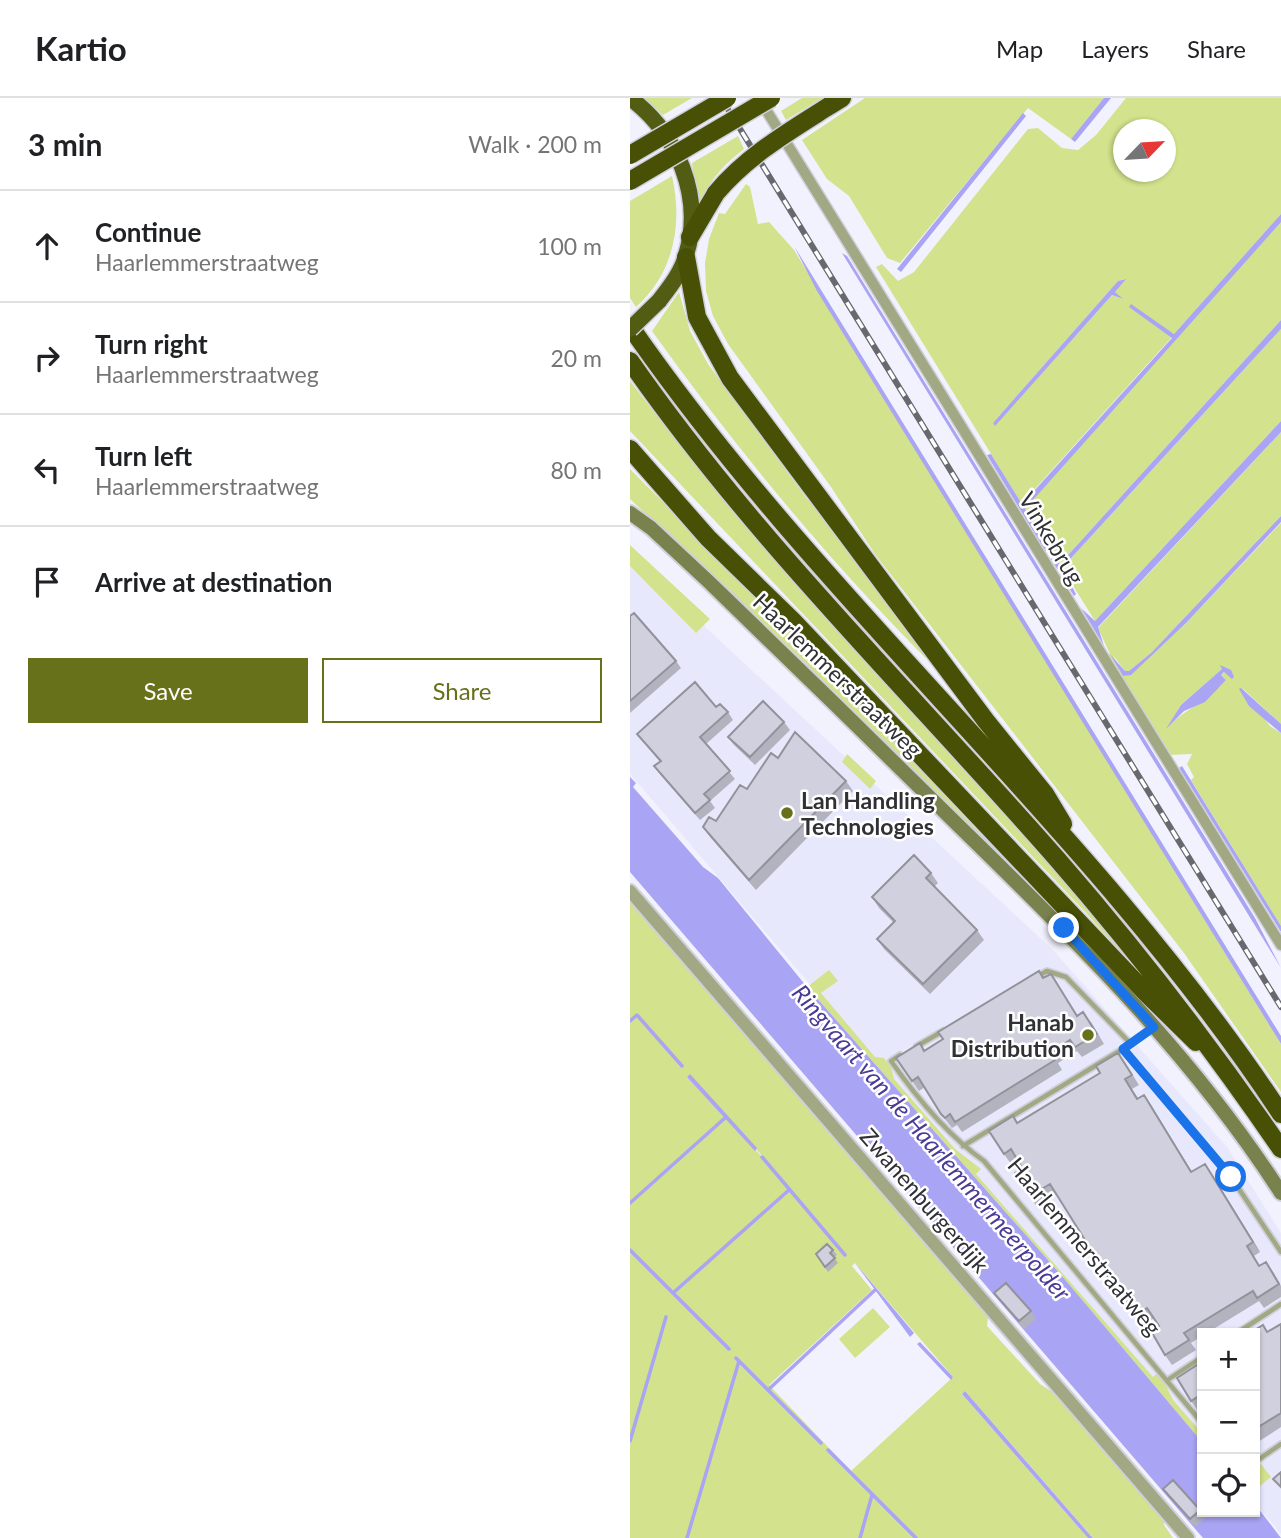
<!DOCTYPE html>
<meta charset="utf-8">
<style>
body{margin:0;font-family:Lato,sans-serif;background:#f6f6f6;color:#202124}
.controls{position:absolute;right:21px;bottom:21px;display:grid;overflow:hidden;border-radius:0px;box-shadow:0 2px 5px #0004}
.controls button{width:63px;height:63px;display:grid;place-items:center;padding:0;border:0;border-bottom:2px solid #e0e0e0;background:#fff;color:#202124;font:35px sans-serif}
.compass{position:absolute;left:483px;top:21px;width:63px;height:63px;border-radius:50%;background:#fff;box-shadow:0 2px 5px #0004;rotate:65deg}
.stop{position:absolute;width:21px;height:21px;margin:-16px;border:5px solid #1a73e8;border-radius:50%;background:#fff}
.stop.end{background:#1a73e8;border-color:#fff;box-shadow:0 2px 7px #0008}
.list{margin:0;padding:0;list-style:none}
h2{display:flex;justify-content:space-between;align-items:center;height:91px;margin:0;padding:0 28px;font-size:30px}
h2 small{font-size:23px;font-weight:400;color:#757577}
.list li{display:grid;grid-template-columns:46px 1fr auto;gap:21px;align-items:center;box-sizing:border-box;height:112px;padding:0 28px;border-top:2px solid #e0e0e0}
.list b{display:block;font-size:26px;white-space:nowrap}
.list p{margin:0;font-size:23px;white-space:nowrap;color:#757577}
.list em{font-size:23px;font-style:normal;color:#757577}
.actions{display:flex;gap:14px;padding:21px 28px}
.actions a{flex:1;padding:16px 0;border:2px solid #66711a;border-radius:0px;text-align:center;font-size:24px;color:#66711a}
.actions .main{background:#66711a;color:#fff}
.icon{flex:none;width:38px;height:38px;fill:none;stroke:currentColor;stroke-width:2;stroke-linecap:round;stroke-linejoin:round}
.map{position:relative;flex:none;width:651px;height:1440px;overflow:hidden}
header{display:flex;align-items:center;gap:42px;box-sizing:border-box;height:98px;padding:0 35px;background:#fff;border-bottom:2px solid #e0e0e0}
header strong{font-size:33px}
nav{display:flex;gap:38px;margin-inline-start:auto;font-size:24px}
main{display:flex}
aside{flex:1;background:#fff}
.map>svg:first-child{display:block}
</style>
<header>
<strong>Kartio</strong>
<nav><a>Map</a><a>Layers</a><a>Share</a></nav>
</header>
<main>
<aside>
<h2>3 min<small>Walk · 200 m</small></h2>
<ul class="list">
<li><svg class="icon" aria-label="ahead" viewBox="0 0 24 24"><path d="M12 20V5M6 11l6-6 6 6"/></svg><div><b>Continue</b><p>Haarlemmerstraatweg</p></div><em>100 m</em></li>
<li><svg class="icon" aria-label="right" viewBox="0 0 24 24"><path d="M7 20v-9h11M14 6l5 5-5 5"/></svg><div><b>Turn right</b><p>Haarlemmerstraatweg</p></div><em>20 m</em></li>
<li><svg class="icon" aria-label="left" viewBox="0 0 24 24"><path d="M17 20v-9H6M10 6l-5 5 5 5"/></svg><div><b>Turn left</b><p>Haarlemmerstraatweg</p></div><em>80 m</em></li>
<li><svg class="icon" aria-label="arrive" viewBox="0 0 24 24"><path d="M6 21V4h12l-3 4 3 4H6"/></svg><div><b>Arrive at destination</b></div></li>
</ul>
<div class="actions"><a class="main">Save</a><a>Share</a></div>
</aside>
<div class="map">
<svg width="651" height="1440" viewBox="0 0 651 1440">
<rect width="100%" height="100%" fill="#f2f2fe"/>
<path fill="#e8e8fd" d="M0,459L422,851L597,1049L651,1135V1436L625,1405V1235H572V1344L0,676Z"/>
<path fill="#d3e28c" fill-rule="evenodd" d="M14,0H62L33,17Z
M172,0H192L156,22L151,13Z
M235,0H474L441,41L398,10L270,165L257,160L219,98L197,81L172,42Z
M496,0H651V116L544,236L500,207L542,239L394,403H390L246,169L252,166L268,183L284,174L398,31L408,30L432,50L448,52L466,37ZM494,32H536V74H494ZM495,181L485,194L492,201L482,197L365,327L363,325L488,183Z
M108,38L114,51C92,68 82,81 68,105L62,65Z
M42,78C53,126 44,175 6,209L0,200V103Z
M116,86L120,89L128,126L139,124L164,152L651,946V994L554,855L245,456L201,389L98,246L83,218L76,193L75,165L79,141L89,115L95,116Z
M651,120V222L430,466L395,411Z
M49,194L60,233L78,266L177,401L255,493L331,595C217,485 114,362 22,233Z
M651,231V323L465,523L432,470Z
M0,283C158,492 347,673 513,876H510L456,815L0,333Z
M651,334V418L521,555L499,573H495L483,557L493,578L501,576L556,525L651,425V626L612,590L640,628L651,635V828L561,682L564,679L557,666L562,656L538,657L477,557L480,556L468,530ZM592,571L602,580L595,574L591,577L596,582C577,602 559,610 539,627L551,607Z
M0,371L161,534L381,768L170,560L0,401Z
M0,447L80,521L66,535L0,468Z
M217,656L246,683L240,691L212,664Z
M0,801L358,1219L357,1228L410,1286L421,1293L534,1419V1427L543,1440H463L335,1293L332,1296L458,1440H0ZM60,977L150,1078L57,979ZM225,1165L323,1279L221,1373L139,1287L242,1192L222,1168Z
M199,872L208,883L191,895L245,959L254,960L261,969L264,981L325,1051L351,1071L346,1076L523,1279L529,1273L543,1302L572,1335V1344L432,1178L177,889Z
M243,1210L260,1229L225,1260L209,1241Z
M631,1366L641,1379L625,1392V1369Z"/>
<path fill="#a9a4f4" d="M474,0H481L445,44L441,41Z
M393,15L396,18L271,174L267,171Z
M651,116V124L395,411L418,450L415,453L357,357L361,356L390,403H395L542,240L499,209L501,206L544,236Z
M164,148L651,938V946L187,193Z
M212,155L217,158L625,820L651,870Z
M496,181L485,194L493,201L482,197L365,328L363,325L488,183Z
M651,222V231L432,470L446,496L444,498L421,461L425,458L430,466Z
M651,323V334L468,529L474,548L451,510L465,523Z
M651,418V424L556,525L501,577L493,578L480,556L495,573H499L521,555Z
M590,567L601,572L604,579L602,581L594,574L591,577L596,582L575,604L554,613L536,631L551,607L592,571Z
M611,590L651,626V635L619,608L609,591Z
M552,668L651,828V834L549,670Z
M0,679L6,685L3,689L73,769L88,780L177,889L432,1178L572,1344V1414H625V1406L651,1440H573L0,774Z
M60,976L127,1050L125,1053L57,979Z
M225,1165L284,1235L280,1239Z
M290,1244L323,1279L321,1282L287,1246Z
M335,1293L461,1438L463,1440H458L332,1296Z"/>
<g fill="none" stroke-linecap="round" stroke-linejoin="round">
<path stroke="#a9a4f4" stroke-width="3.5" d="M0,923L7,917L52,968
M132,1059L215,1157
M0,1105L96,1019
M0,1152L99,1251
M43,1195L159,1092
M106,1260L191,1345
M138,1292L245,1192
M0,1343L36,1219
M198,1352L286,1440
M57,1440L109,1263
M230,1440L242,1397"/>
<g stroke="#cfcfda" stroke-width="8">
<path id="service" d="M408,878L417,873L436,879L500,945
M287,948L313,933
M493,951L601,1079L651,1154
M270,957L261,963C287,1000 317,1037 354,1063L572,1325
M333,1048L493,951L522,930
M607,1235L651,1206
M539,1281L572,1259
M625,1364L651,1346"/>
</g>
<g stroke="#cfcfda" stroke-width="13">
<path id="minor" d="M130,2L651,847"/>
</g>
<g stroke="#cfcfda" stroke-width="16">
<path id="tertiary" d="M0,793L558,1440"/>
</g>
<g stroke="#cfcfda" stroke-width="18">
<path id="secondary" d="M0,415L21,430L79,484C164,566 249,649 333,732C448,844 564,959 651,1095"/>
</g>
<g stroke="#cfcfda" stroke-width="19">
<path id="trunk" d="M0,0C47,35 74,99 56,157C52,174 39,190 29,203"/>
</g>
<g stroke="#cfcfda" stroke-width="21">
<path id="motorway" d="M199,8L212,0
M60,139L86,95
M56,159L67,219L100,280L356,623L415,696L433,726
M0,228C194,509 463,730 651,1016
M0,263C125,443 284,597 428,762C508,854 582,950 651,1051
M0,351L78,440L163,523L517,896L566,944"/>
</g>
<use href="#service" stroke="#a1a883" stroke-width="4.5"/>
<use href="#minor" stroke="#a1a883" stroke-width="10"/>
<use href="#tertiary" stroke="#a1a883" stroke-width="12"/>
<use href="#secondary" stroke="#79824c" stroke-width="14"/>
<use href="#trunk" stroke="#525c12" stroke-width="16"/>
<use href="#motorway" stroke="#475005" stroke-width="18"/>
<g stroke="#68686f" stroke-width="6">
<path id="rail" d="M91,0L651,909"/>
</g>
<use href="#rail" stroke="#fff" stroke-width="3.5" stroke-dasharray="10" stroke-linecap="butt"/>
<g stroke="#cfcfda" stroke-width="19" stroke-linecap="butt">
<path id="trunk-bridge" d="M0,231L29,203"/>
</g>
<g stroke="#cfcfda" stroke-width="21" stroke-linecap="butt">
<path id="motorway-bridge" d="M0,57L97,0
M0,83L141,0
M86,95C117,58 158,34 199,8"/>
</g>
<use href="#trunk-bridge" stroke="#525c12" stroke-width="16"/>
<use href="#motorway-bridge" stroke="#475005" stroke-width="18"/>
</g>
<path fill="#b3b3bf" d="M0,518L46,563L51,570L0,615Z
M98,614L103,622L76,646L105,681L80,703L85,710L70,722L30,676L24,668L30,664L7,636Z
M154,624L160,632L125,667L103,646L98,639Z
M216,683L223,693L126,792L80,739L73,729L86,723L117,691Z
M301,775L308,785L304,789L347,832L354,842L300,896L254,851L247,841L263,824L249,810L242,799Z
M421,876L447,918L461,924L474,946L452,959L447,953L428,965L432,972L332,1034L327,1027L322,1030L311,1016L295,989L289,993L266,960L295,952Z
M495,965L509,987L502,991L508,1000L514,997L562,1074L582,1076L630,1154L624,1158L630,1168L643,1174L651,1188V1199L634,1210L629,1203L577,1235H572V1238L561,1245L566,1252L542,1267L535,1257L529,1228L524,1220L517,1225L503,1204L497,1208L427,1096L407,1109L400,1098L392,1070L387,1062L381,1066L374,1056L388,1025Z
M203,1152L207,1157L204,1159L208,1165L198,1174L186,1156Z
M364,1195L401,1213L406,1221L394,1231Z
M651,1226V1329L625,1346V1235L638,1234Z
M572,1268V1311L568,1313L561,1303Z
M533,1391L570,1412L575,1420L565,1429Z"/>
<path fill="#92929b" d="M514,997L521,1007L568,1084L561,1074Z
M575,1066L582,1076L630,1154L623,1144Z"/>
<path fill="#d0d0de" stroke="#92929b" stroke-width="2" d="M4,515L46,563L0,603V518Z
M65,584L86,609L90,606L98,614L70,639L100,673L74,696L80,702L65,715L24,668L31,663L7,636Z
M133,603L154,624L120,659L98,639Z
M165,634L216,683L119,782L73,729L79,719L86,723L110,687L117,691L141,655L148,660Z
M284,757L301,775L296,780L347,832L293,886L247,841L265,823L242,799Z
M409,873L413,880L421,876L447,918L453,914L467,936L445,949L440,942L421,955L425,962L325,1024L320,1016L315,1020L311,1016L288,979L282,983L266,960L290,945L294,953L313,941L308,934Z
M488,955L502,977L495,981L507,1001L514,997L561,1074L575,1066L623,1144L617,1148L629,1168L636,1164L649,1186L627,1200L623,1193L554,1235L559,1242L535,1257L521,1233L529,1228L517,1210L509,1215L497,1194L490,1198L420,1086L400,1098L385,1075L392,1070L381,1051L374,1056L359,1033L383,1018L387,1025L470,975L466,968Z
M197,1146L203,1152L200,1155L205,1160L195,1169L186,1156Z
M376,1185L401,1213L389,1223L364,1195Z
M651,1226V1315L625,1331V1235H620L633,1227L637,1234Z
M570,1265L572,1268V1304L569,1298L561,1303L547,1280Z
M651,1374V1389L643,1381Z
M543,1382L570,1412L560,1421L533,1391Z"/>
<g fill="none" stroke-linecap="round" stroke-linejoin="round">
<path stroke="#1a73e8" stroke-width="9" d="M434,830L524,929L493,951L601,1079"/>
</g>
<g fill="#66711a" stroke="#fff" stroke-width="2.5">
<circle cx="157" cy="715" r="7"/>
<circle cx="458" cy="937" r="7"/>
</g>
<g text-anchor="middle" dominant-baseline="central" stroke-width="5" stroke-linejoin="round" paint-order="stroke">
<g font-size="23" fill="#303035" stroke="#fff">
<text transform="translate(422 440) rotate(59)">Vinkebrug</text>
<text transform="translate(208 577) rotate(44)">Haarlemmerstraatweg</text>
<text transform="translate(295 1102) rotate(49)">Zwanenburgerdijk</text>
<text transform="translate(455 1148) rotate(50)">Haarlemmerstraatweg</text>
</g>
<g font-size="23" font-weight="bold" fill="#303035" stroke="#fff" text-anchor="start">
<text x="171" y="702">Lan Handling<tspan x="171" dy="26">Technologies</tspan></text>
<text x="444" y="924" text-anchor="end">Hanab<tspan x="444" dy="26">Distribution</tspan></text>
</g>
<g font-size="24" font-style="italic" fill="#4a3a96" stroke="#fff">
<text transform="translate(302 1044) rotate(49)">Ringvaart van de Haarlemmermeerpolder</text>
</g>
</g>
</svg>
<div class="controls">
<button>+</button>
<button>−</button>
<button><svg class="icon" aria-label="locate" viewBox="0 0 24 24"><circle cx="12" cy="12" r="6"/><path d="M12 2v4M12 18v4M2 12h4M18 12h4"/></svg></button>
</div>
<svg class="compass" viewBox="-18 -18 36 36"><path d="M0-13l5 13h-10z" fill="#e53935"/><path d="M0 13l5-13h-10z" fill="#757577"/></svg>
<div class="stop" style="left:601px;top:1079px"></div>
<div class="stop end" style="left:434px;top:830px"></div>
</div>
</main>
